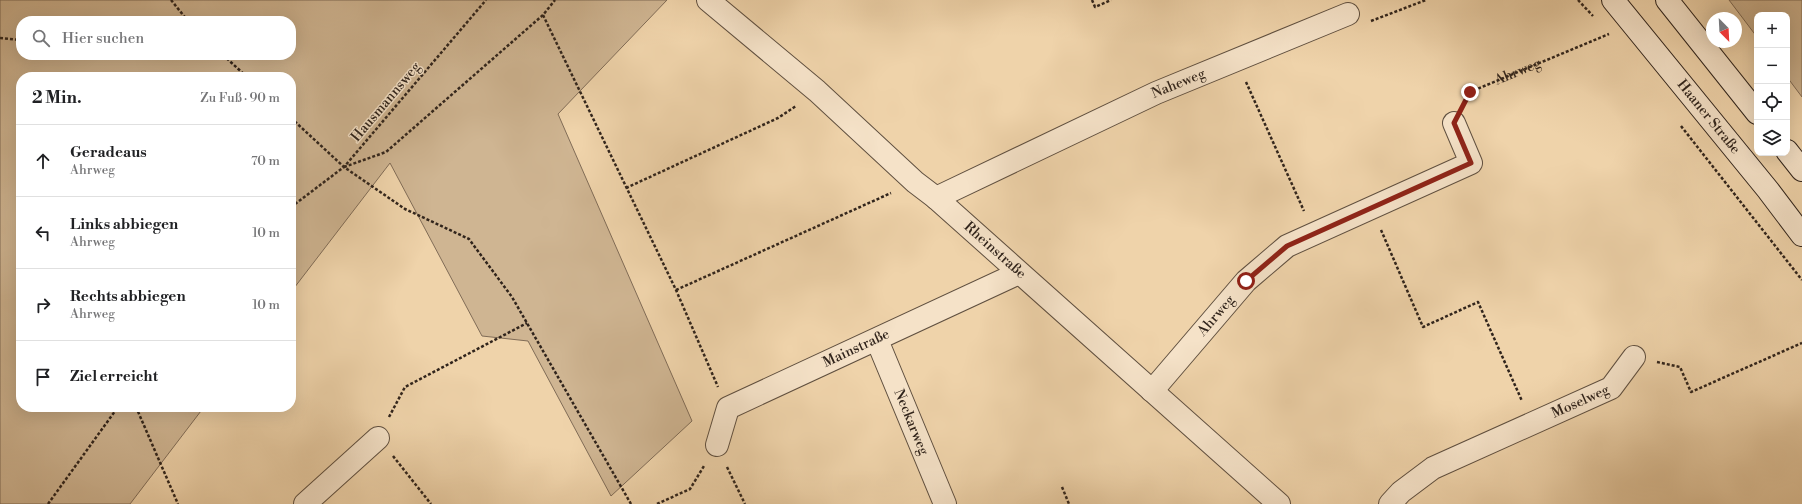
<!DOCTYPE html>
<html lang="de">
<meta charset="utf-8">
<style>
body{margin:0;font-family:"Libre Bodoni",serif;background:#f6f6f6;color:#202124}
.controls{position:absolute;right:12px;top:12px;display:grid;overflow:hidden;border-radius:8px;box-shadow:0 4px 16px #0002}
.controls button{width:36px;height:36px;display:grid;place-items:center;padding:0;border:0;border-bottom:1px solid #e0e0e0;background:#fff;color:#202124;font:20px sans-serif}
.compass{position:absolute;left:1706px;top:12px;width:36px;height:36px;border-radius:50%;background:#fff;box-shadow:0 4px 16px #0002;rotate:156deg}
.stop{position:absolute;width:12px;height:12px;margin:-9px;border:3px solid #8f2418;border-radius:50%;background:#fff}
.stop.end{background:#8f2418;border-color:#fff;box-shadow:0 1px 4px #0008}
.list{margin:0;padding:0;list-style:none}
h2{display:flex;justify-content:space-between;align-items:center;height:52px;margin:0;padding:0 16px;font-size:17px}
h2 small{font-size:13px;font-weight:400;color:#757577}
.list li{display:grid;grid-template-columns:26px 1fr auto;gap:12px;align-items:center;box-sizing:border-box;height:72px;padding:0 16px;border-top:1px solid #e0e0e0}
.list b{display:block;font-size:15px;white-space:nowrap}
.list p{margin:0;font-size:13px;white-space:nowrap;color:#757577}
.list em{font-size:13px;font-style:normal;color:#757577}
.icon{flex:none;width:22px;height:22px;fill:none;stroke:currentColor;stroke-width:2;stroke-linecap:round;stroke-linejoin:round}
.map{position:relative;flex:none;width:1802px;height:504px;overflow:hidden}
.search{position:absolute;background:#fff;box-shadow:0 4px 16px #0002;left:16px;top:16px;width:280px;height:44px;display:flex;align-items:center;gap:10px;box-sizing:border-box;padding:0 14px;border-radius:16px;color:#757577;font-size:15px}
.panel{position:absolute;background:#fff;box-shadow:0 4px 16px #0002;left:16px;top:72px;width:280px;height:340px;border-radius:16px}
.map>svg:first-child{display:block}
</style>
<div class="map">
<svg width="1802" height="504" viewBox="0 0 1802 504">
<rect width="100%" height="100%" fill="#efd3aa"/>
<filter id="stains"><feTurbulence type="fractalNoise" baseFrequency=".005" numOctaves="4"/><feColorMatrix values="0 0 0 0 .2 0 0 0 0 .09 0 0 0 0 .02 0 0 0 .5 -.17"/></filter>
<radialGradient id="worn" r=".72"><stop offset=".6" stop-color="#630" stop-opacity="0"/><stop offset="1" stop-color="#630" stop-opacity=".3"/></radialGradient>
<path fill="#cfb592" stroke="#806c57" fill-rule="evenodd" d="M0,0H667L558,114L692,421L611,496L528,341L482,336L390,163L291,292V77H21V407H204L130,504H0ZM21,21H291V55H21Z
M1729,0H1802V97L1787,77V15H1757V37Z"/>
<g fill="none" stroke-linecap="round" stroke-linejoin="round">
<g stroke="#605040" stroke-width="24">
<g id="street">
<path id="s2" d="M708,0L817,91L915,182L936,198L1279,504"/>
<path id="s3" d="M936,198L1156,93L1348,14"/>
<path id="s4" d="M877,340L945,504"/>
<path id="s5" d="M1152,391L1246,281L1287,246L1471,163L1454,123"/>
<path id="s6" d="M717,445L728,408L1019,273"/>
<path d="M305,504L378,438"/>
<path id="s7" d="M1390,504L1401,492L1433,468L1611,388L1634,357"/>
</g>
</g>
<g stroke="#30241c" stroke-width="24">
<g id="secondary">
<path id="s8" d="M1613,0L1768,190L1802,235"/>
<path d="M1667,0L1757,113"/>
<path d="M1787,151L1802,170"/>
</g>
</g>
<g stroke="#30241c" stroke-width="2.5" stroke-dasharray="3 2" stroke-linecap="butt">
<path d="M171,0L188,21"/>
<path d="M1092,0L1095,7L1111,0"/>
<path d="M1578,0L1593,16"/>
<path d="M543,15L676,290L718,387"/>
<path d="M1371,21L1426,0"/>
<path d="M0,38L21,40"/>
<path d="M223,55L247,77"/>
<path d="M1246,82L1304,211"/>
<path id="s1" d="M1465,102L1470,92L1609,34"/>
<path d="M291,118L344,167L405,209L469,239L512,297L631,504"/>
<path d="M1681,126L1802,280"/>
<path d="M344,167L386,152L543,15L555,0"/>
<path d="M626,188L778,118L796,106"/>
<path d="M291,207L344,167L486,0"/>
<path d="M1381,230L1423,327L1478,302L1522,401"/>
<path d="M676,290L891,193"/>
<path d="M1657,362L1680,367L1691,392L1802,343"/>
<path d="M136,407L178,504"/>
<path d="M389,417L405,387L527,323"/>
<path d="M393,456L431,504"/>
<path d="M727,467L745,504"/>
<path d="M1062,487L1069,504"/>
<path d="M48,504L118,407"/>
<path d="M657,504L690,489L704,466"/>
</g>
<use href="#street" stroke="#f5e2c8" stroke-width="22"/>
<use href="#secondary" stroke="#f5e2c8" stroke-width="22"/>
</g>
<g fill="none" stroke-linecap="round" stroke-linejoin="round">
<path stroke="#8f2418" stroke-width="5" d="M1246,281L1287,246L1471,163L1454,123L1470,92"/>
</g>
<g text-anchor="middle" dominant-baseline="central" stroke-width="3" stroke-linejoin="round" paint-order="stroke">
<g font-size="14" fill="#30241c" stroke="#f5e2c8">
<text stroke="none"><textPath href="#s1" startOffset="63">Ahrweg</textPath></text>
<text stroke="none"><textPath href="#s3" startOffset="268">Naheweg</textPath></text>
<text transform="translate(386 102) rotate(-50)">Hausmannsweg</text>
<text stroke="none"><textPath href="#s8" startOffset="151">Haaner Straße</textPath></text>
<text stroke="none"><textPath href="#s2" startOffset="381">Rheinstraße</textPath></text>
<text stroke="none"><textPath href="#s5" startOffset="99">Ahrweg</textPath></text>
<text stroke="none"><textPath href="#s6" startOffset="180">Mainstraße</textPath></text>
<text stroke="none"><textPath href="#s7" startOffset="218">Moselweg</textPath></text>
<text stroke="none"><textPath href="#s4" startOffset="89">Neckarweg</textPath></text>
</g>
</g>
<rect width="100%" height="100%" filter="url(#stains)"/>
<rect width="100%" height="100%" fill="url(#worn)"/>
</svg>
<div class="controls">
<button>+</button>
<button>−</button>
<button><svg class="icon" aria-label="locate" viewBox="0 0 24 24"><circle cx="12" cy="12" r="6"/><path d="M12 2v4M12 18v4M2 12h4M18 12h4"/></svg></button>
<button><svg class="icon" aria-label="layers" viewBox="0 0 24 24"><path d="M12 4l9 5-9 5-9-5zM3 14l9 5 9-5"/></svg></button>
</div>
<svg class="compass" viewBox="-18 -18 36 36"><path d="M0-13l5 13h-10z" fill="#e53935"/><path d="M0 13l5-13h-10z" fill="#757577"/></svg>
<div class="stop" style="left:1246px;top:281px"></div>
<div class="stop end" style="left:1470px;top:92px"></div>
<div class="search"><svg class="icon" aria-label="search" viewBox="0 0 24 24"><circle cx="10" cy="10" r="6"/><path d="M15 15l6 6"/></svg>Hier suchen</div>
<section class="panel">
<h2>2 Min.<small>Zu Fuß · 90 m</small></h2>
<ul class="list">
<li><svg class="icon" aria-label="ahead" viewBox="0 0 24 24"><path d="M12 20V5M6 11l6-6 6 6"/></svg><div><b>Geradeaus</b><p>Ahrweg</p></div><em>70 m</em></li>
<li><svg class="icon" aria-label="left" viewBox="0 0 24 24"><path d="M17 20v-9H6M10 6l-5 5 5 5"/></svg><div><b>Links abbiegen</b><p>Ahrweg</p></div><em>10 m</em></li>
<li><svg class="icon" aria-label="right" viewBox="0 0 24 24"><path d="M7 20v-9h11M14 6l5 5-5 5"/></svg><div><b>Rechts abbiegen</b><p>Ahrweg</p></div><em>10 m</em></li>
<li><svg class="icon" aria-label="arrive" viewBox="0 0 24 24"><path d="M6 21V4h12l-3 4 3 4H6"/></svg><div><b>Ziel erreicht</b></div></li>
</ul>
</section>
</div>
